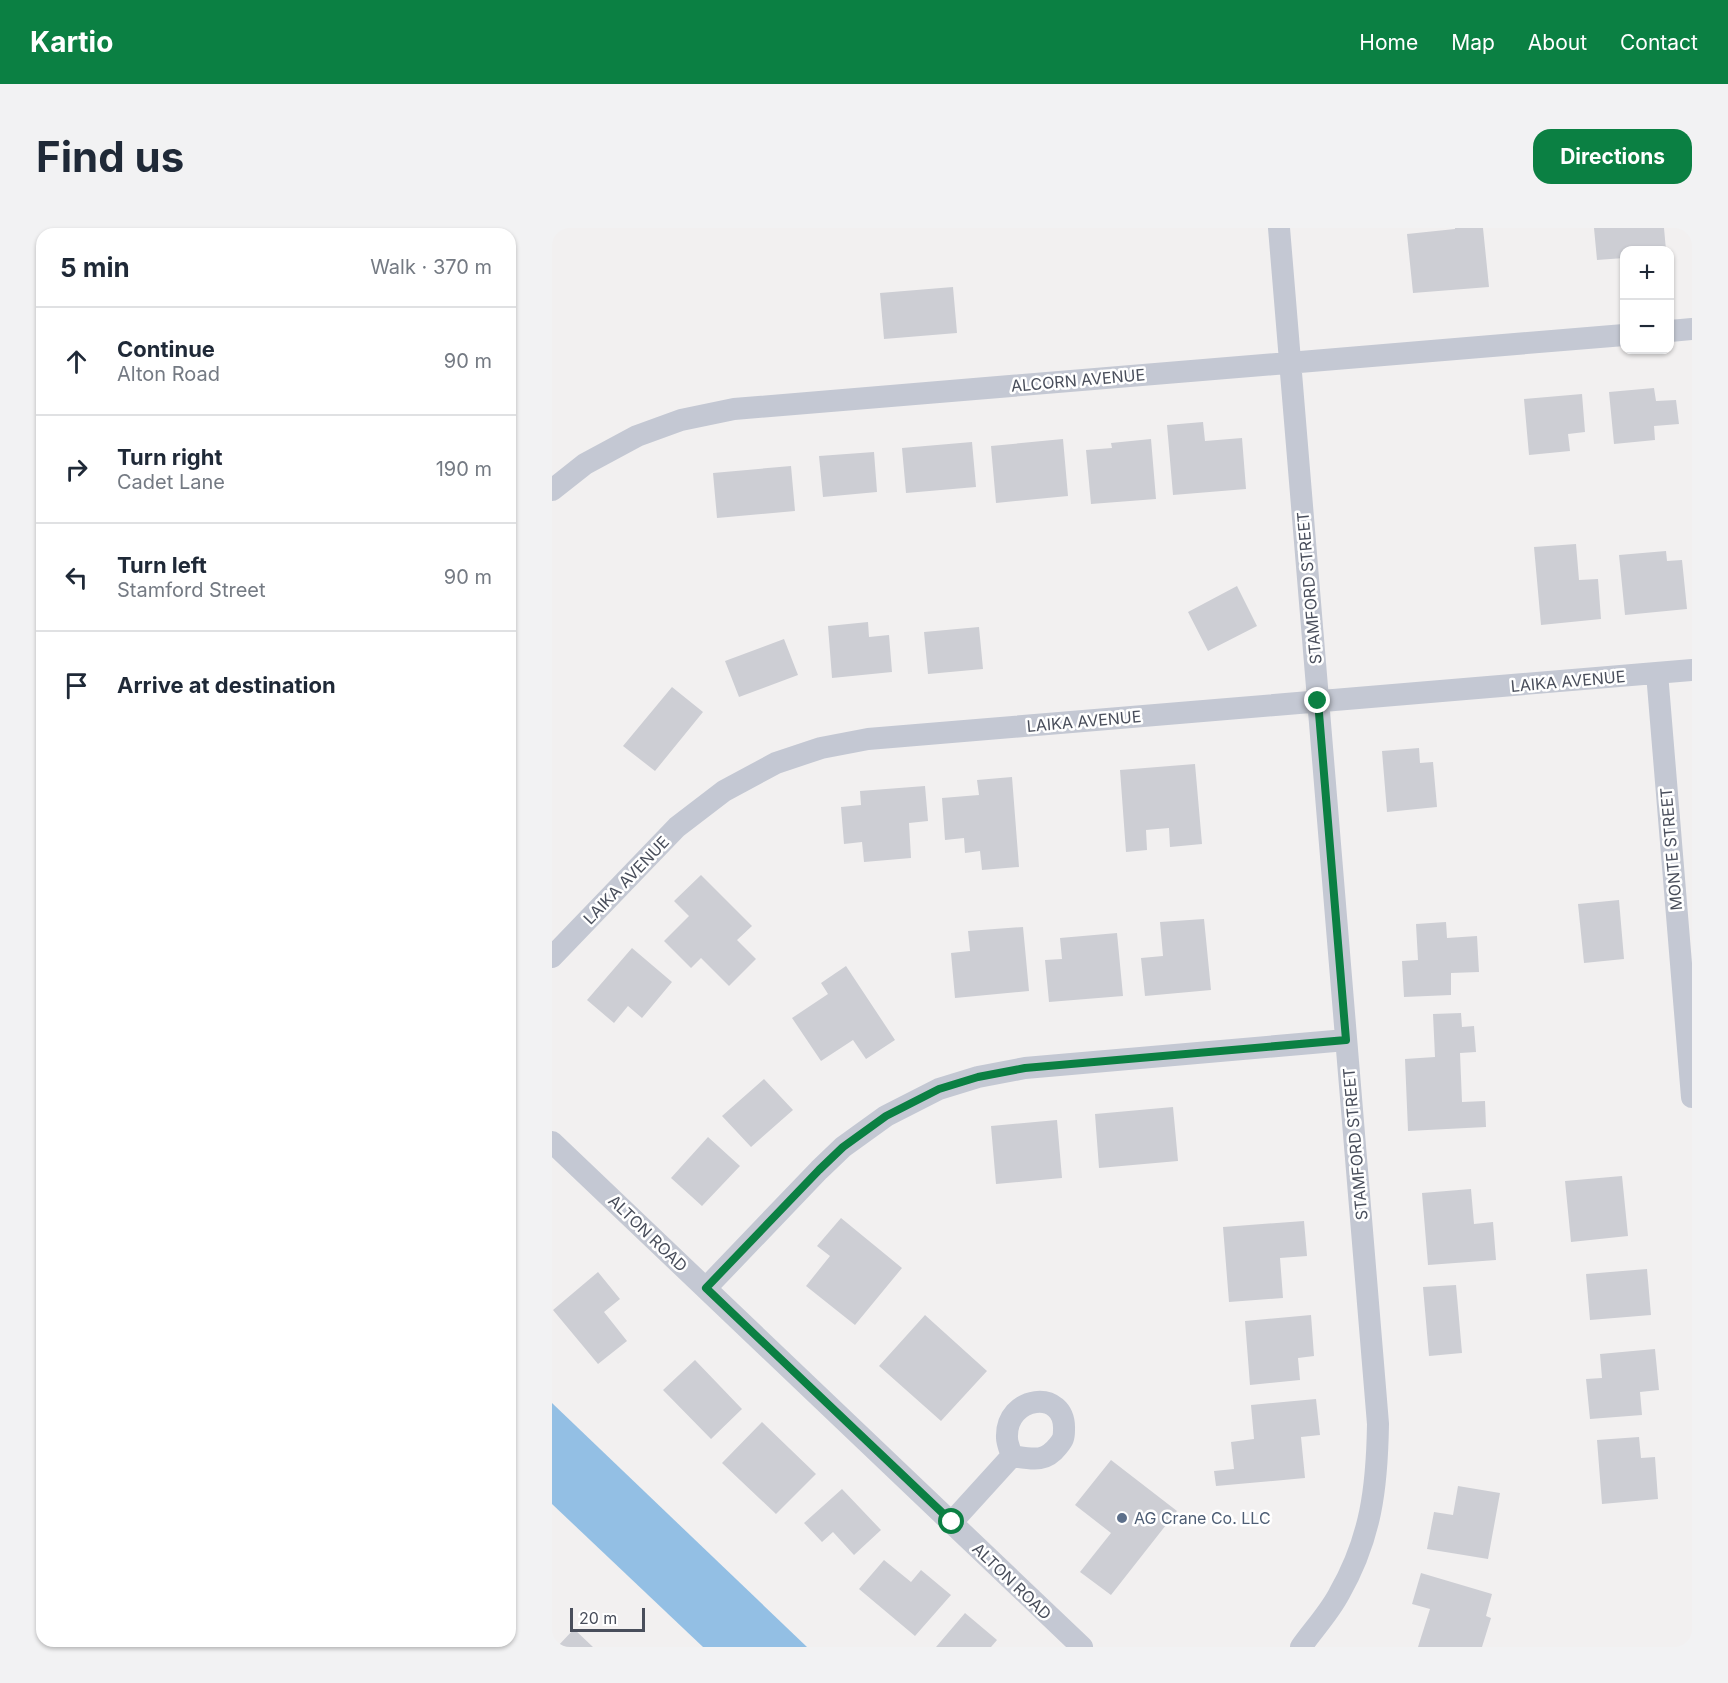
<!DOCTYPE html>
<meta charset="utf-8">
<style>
body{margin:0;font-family:Inter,sans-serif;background:#f2f2f3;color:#1f2937}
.controls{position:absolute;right:18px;top:18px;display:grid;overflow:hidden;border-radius:12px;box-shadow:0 2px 4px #0004}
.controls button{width:54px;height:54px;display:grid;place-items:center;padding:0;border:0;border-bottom:2px solid #e0e1e3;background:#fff;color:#1f2937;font:30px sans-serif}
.scale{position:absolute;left:18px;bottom:15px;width:75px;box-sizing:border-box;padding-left:6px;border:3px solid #494e5b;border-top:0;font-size:16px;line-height:21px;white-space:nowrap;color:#494e5b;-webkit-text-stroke:4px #fff;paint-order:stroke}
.stop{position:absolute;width:18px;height:18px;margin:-14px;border:4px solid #0b8043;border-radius:50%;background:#fff}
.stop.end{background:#0b8043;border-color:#fff;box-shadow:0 2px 6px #0008}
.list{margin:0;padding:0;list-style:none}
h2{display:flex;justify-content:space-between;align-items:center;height:78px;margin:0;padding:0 24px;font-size:26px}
h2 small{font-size:20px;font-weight:400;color:#747a83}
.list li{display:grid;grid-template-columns:39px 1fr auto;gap:18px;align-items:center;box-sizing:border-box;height:108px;padding:0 24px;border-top:2px solid #e0e1e3}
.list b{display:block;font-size:22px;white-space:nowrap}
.list p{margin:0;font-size:20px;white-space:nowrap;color:#747a83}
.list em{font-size:20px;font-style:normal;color:#747a83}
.icon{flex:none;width:33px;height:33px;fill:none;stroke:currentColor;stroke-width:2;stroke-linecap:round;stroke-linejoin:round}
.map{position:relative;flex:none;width:1140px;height:1419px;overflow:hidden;border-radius:18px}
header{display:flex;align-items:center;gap:36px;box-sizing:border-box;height:84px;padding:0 30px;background:#0b8043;color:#fff}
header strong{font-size:28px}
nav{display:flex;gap:33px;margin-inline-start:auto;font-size:21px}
.intro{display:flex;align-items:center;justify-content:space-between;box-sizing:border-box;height:144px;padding:0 36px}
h1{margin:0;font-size:42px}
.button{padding:15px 27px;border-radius:18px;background:#0b8043;color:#fff;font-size:21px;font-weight:700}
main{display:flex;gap:36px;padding:0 36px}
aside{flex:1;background:#fff;border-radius:18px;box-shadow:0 2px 4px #0004}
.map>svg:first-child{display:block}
</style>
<header>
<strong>Kartio</strong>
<nav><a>Home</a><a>Map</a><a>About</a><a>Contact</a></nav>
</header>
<div class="intro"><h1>Find us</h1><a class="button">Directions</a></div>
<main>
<aside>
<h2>5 min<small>Walk · 370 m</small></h2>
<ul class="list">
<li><svg class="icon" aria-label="ahead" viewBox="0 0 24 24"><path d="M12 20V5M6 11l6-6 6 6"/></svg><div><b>Continue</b><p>Alton Road</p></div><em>90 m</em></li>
<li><svg class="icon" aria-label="right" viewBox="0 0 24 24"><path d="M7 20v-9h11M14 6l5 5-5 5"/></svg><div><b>Turn right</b><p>Cadet Lane</p></div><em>190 m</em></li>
<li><svg class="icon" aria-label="left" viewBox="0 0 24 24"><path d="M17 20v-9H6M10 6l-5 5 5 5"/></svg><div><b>Turn left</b><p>Stamford Street</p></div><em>90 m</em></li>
<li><svg class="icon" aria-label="arrive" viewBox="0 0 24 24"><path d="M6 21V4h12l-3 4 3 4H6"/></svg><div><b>Arrive at destination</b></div></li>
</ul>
</aside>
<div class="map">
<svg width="1140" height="1419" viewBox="0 0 1140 1419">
<rect width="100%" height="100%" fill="#f2f0f0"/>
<path fill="#93bfe4" d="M0,1175L255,1419H151L0,1276Z"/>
<path fill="#cdced4" d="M903,0H931L937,59L861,65L855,6L903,1Z
M1042,0H1112L1114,22H1072V30L1045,32Z
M401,59L405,105L332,111L328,65Z
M1102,160L1104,173L1124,172L1127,196L1102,198L1103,212L1062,216L1057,164Z
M1030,166L1033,204L1016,206L1018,223L977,227L972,171Z
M651,194L653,213L690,210L694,261L621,267L615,197Z
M511,211L516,268L444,275L439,218Z
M599,211L604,271L539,276L534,222L560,220L559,215Z
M420,214L424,259L354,265L350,220Z
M322,224L325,264L271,269L267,228Z
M239,238L243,283L165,290L161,245Z
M1024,316L1027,352L1046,351L1049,391L989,397L982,319Z
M1114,323L1115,333L1130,332L1135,381L1073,387L1067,327Z
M685,358L705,398L656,423L636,384Z
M316,394L317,409L337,407L340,444L280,450L276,398Z
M427,399L431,441L376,446L372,404Z
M232,411L246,447L187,469L173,433Z
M120,459L151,484L103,543L71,518Z
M867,520L868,535L881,534L885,579L835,584L830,523Z
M643,536L650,616L618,619L617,600L594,602L595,622L574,624L568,542Z
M460,549L467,639L430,642L428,623L413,625L412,610L393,612L390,570L427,567L425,552Z
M373,558L376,593L357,595L359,630L312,634L310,614L292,616L289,579L309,577L308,563Z
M149,647L200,698L185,712L204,731L177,758L149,730L139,740L112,713L137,688L122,673Z
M1067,672L1072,731L1032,735L1026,676Z
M652,691L659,762L593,768L589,730L611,728L608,694Z
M894,694L895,710L925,708L927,744L899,745V767L852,769L850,733L866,732L864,696Z
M471,699L477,763L403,770L399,725L418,723L416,703Z
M565,705L571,768L497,774L493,732L510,731L508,710Z
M80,720L120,754L90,790L76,778L62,795L35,772Z
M294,738L343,812L314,831L301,812L269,833L240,790L276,766L269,755Z
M909,785L910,799L922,798L924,824L908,825L910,874L933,873L934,899L856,903L853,831L883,829L881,786Z
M212,851L241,882L199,919L170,888Z
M621,879L626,933L547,940L543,886Z
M505,892L510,950L444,956L439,898Z
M156,909L188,938L150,978L119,950Z
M1070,948L1076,1008L1019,1014L1013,953Z
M919,961L922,996L941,994L944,1032L876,1037L870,965Z
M289,990L350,1040L303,1097L254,1058L278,1028L265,1018Z
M752,993L755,1028L728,1030L731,1070L677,1074L671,999Z
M1095,1041L1099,1087L1038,1092L1034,1046Z
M46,1044L68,1071L52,1084L75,1113L46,1136L1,1082Z
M904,1057L910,1125L877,1128L871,1059Z
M373,1087L435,1143L389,1193L327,1138Z
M759,1087L762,1128L746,1130L748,1152L698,1157L693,1093Z
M1103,1121L1107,1162L1088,1164L1090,1187L1038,1191L1034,1151L1050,1150L1048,1126Z
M143,1132L190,1181L159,1211L111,1162Z
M764,1171L768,1207L749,1209L753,1250L664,1258L662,1243L682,1241L679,1214L702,1211L699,1177Z
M210,1194L264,1246L224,1286L170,1235Z
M1087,1209L1089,1230L1103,1229L1106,1271L1050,1276L1045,1212Z
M559,1232L625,1283L559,1367L528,1344L559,1305L523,1277Z
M906,1258L948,1265L936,1331L875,1321L882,1284L901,1287Z
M290,1261L329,1302L302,1327L281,1304L270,1314L252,1295Z
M332,1332L359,1354L369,1342L399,1367L363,1408L307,1361Z
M869,1345L940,1366L934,1388L939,1390L930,1419H866L878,1381L860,1376Z
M413,1385L445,1412L439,1419H384Z
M22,1401L41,1419H5Z"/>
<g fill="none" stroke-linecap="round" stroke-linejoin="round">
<path stroke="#c4c8d3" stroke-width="22" d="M727,0L826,1196C825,1260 819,1310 787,1366C777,1385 761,1402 749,1419
M1118,103L1140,101
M0,262L33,236L85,208L129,192L182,181L1072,107
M1105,445L1140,869
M0,729L125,599L172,563L224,535L269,520L316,511L1140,442
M0,914L530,1419
M154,1060L267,942L291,919L334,888L387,861L426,849L473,840L794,812
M400,1294L460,1228C480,1231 493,1235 506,1218C511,1212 512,1210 512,1202C514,1160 453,1167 455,1210C455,1215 458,1222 460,1228"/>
</g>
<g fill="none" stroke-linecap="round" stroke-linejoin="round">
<path stroke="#0b8043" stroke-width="8" d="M400,1294L154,1060L267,942L291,919L334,888L387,861L426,849L473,840L794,812L766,473"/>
</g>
<circle fill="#5c6f8a" stroke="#fff" stroke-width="2" cx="570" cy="1290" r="6"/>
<g text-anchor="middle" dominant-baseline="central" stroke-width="5" stroke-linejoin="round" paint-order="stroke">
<g font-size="16" fill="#494e5b" stroke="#fff">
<text transform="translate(526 152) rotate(-5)">ALCORN AVENUE</text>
<text transform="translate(757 360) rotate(-95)">STAMFORD STREET</text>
<text transform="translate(1016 453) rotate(-5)">LAIKA AVENUE</text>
<text transform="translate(532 493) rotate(-5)">LAIKA AVENUE</text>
<text transform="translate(1119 621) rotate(-95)">MONTE STREET</text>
<text transform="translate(74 652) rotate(-46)">LAIKA AVENUE</text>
<text transform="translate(803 916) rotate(-95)">STAMFORD STREET</text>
<text transform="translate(96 1005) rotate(44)">ALTON ROAD</text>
<text transform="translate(460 1353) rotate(44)">ALTON ROAD</text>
</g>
<g font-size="16" fill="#4e5e75" stroke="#fff" text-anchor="start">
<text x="582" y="1290">AG Crane Co. LLC</text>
</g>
</g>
</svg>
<div class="controls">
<button>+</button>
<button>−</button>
</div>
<div class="scale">20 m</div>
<div class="stop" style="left:400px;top:1294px"></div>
<div class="stop end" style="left:766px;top:473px"></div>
</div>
</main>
